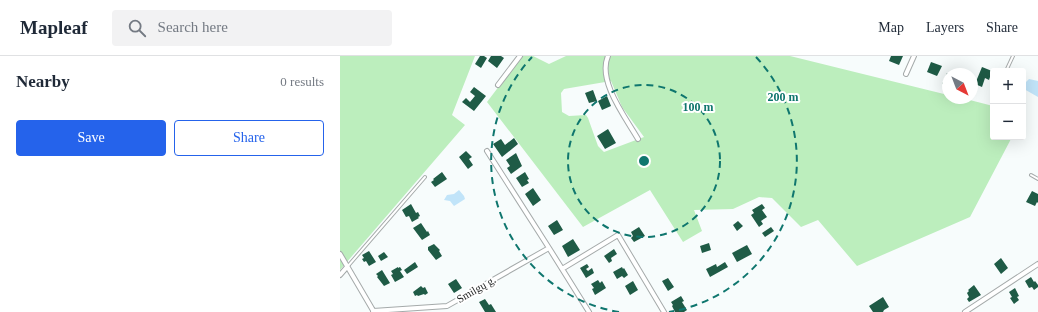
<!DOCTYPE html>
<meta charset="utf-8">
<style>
body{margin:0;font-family:"Times New Roman",serif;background:#f2f2f3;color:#1f2937}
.controls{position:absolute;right:12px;top:12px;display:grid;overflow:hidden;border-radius:4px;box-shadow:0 4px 16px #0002}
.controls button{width:36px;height:36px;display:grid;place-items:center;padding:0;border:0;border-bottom:1px solid #e0e1e3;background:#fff;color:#1f2937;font:20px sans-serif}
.compass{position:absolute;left:602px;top:12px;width:36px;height:36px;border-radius:50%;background:#fff;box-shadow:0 4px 16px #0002;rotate:138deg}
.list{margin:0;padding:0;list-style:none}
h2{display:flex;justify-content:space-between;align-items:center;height:52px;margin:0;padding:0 16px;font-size:17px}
h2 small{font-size:13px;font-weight:400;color:#747a83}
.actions{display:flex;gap:8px;padding:12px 16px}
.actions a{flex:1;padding:9px 0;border:1px solid #2563eb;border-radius:4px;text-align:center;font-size:14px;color:#2563eb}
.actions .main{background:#2563eb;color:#fff}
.icon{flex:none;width:22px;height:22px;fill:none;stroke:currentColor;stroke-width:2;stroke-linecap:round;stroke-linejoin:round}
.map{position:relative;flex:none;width:698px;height:256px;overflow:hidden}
header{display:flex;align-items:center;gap:24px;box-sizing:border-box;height:56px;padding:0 20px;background:#fff;border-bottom:1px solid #e0e1e3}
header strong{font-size:19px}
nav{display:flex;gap:22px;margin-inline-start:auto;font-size:14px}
.search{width:280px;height:36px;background:#f2f2f3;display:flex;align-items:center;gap:10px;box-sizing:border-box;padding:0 14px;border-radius:4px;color:#747a83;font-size:15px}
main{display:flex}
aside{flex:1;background:#fff}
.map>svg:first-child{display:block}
</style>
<header>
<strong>Mapleaf</strong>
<div class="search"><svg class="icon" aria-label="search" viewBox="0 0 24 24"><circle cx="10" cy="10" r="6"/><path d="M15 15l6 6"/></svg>Search here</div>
<nav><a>Map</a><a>Layers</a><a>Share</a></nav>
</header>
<main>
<aside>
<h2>Nearby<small>0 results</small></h2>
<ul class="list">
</ul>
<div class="actions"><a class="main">Save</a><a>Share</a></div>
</aside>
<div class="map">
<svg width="698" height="256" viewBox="0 0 698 256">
<rect width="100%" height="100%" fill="#f7fcfc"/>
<path fill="#bceebd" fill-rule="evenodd" d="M0,0H135L112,59L125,69L0,214Z
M182,0H193L209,8L226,0H450L608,39V42H622L653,50V81H672L630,161L517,210L478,164L461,171L432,142L419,141L393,153L354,154L362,175L343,186L310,134L243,171L147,46ZM271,25L282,51L304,81L264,96L258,90L248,62L246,59L229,60L222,56L221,37L224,33Z"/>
<path fill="#c1e4f9" d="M689,23L698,25V41L684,33L685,27Z
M119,134L124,140L125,143L114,150L110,145L104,144L107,139L114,138Z"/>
<path fill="#1f5b46" d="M140,0H144L147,2L141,12L135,8Z
M151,0H161L164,2L157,12L148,5Z
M551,0H563L559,9L549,5Z
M591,6L602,10L597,20L587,16Z
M642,11L652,15L649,24L645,22L642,31L635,28Z
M607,17H608V26L606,30L602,28Z
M134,31L146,40L134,55L122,46L126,42L130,46L135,40L130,36Z
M253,34L257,45L249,47L245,37Z
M267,40L271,50L262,54L258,45Z
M268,73L276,87L265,93L257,80Z
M174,82L178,88L162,101L153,88L161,83L165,89Z
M126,95L132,101L129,103L133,109L128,113L119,101Z
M176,97L182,110L171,118L167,112L170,110L166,104Z
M102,116L107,123L95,131L91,126L94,124L93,123Z
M185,116L189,123L187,124L189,127L182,131L176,122Z
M193,132L201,144L193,150L185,138Z
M692,135L698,138V147L697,146L695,150L686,146Z
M71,148L76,157L78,156L80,160L78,161L79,162L72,166L69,160L66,161L62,154Z
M422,148L425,152L422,154L427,161L421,165L423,168L419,171L411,159L414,157L412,154Z
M217,164L223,174L214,179L208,170Z
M398,165L403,170L397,175L393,169Z
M81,167L87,176L88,175L90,179L82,184L73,172Z
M299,171L305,180L294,186L291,182L293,180L291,176Z
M431,171L434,175L425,181L422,177Z
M233,183L240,194L228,201L222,190Z
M369,187L371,194L362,197L360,190Z
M94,188L100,194L99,195L102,200L96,204L88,194V191Z
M407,189L412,198L397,206L392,197Z
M274,193L277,198L271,202L272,205L269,207L264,200Z
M29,195L36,206L29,210L26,205L24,206L22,203L24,202L22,199Z
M44,196L48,201L41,205L38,200Z
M661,202L668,212L661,218L654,208Z
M75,206L78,211L67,218L64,214Z
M385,206L388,211L370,221L366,213L376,208L377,211Z
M247,208L249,211L246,213L248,215L252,212L254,217L246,222L240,212Z
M58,211V212L60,211L62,214L60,215L64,221L55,226L51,219L53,218L51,215Z
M282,211L283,213L284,212L288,219L284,222L282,220L277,223L273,216Z
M42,214L50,227L44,230L37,221L38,220L36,218Z
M691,221L694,226L695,225L698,229V231L694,234L692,231L689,232L685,225Z
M328,222L334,231L328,235L322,225Z
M116,223L122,232L114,237L108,228Z
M258,224L260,227L262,225L266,232L255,239L252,233L254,232L251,228Z
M293,225L298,234L290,239L285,230Z
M634,229L641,239L629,246L627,243L629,241L627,237L629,235L628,234Z
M81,230L83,232L85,231L88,237L85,239L84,238L78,240L77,239L75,240L73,236Z
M675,232L679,240L677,241L679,244L674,248L670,242L672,241L669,236Z
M341,240L344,245L342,246L347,254L344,256H335L332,250L333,249L331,246Z
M543,241L549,251L544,254L543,256H533L529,250Z
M145,243L149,249L151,248L156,256H145L139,246Z"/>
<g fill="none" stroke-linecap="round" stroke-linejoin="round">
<g stroke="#a5aaaa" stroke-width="4">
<path id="lane" d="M666,15L673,0
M691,119L698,123
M8,210L85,121"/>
</g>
<g stroke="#a5aaaa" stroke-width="6">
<path id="street" d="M268,0C257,25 286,62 298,83
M566,18L574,0
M158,29L180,0
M147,95L209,192
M0,198L34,256
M222,213L278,179L324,256
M0,219L7,211
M33,255L107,250L209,192L249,256
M625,256L698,208"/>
</g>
<use href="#lane" stroke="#fff" stroke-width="2"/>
<use href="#street" stroke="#fff" stroke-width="4"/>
</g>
<g fill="none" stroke="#0f766e" stroke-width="2" stroke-dasharray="7 5">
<circle cx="304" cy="105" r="76"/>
<path d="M279 256A153 153 0 0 1 192 1M416 1A153 153 0 0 1 329 256"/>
</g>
<g text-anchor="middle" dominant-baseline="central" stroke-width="4" stroke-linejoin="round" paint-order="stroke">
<g font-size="11" fill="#252727" stroke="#fff">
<text transform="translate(136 233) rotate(-30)">Smilgų g.</text>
</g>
</g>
<circle cx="304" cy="105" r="6" fill="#0f766e" stroke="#fff" stroke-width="2"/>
<g font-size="12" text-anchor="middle" font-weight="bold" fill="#0f766e" stroke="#fff" stroke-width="4" stroke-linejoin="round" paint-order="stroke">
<text x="443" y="45">200 m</text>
<text x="358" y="55">100 m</text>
</g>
</svg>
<div class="controls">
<button>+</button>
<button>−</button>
</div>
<svg class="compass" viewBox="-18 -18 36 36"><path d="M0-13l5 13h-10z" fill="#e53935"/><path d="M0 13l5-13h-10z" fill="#747a83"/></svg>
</div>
</main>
